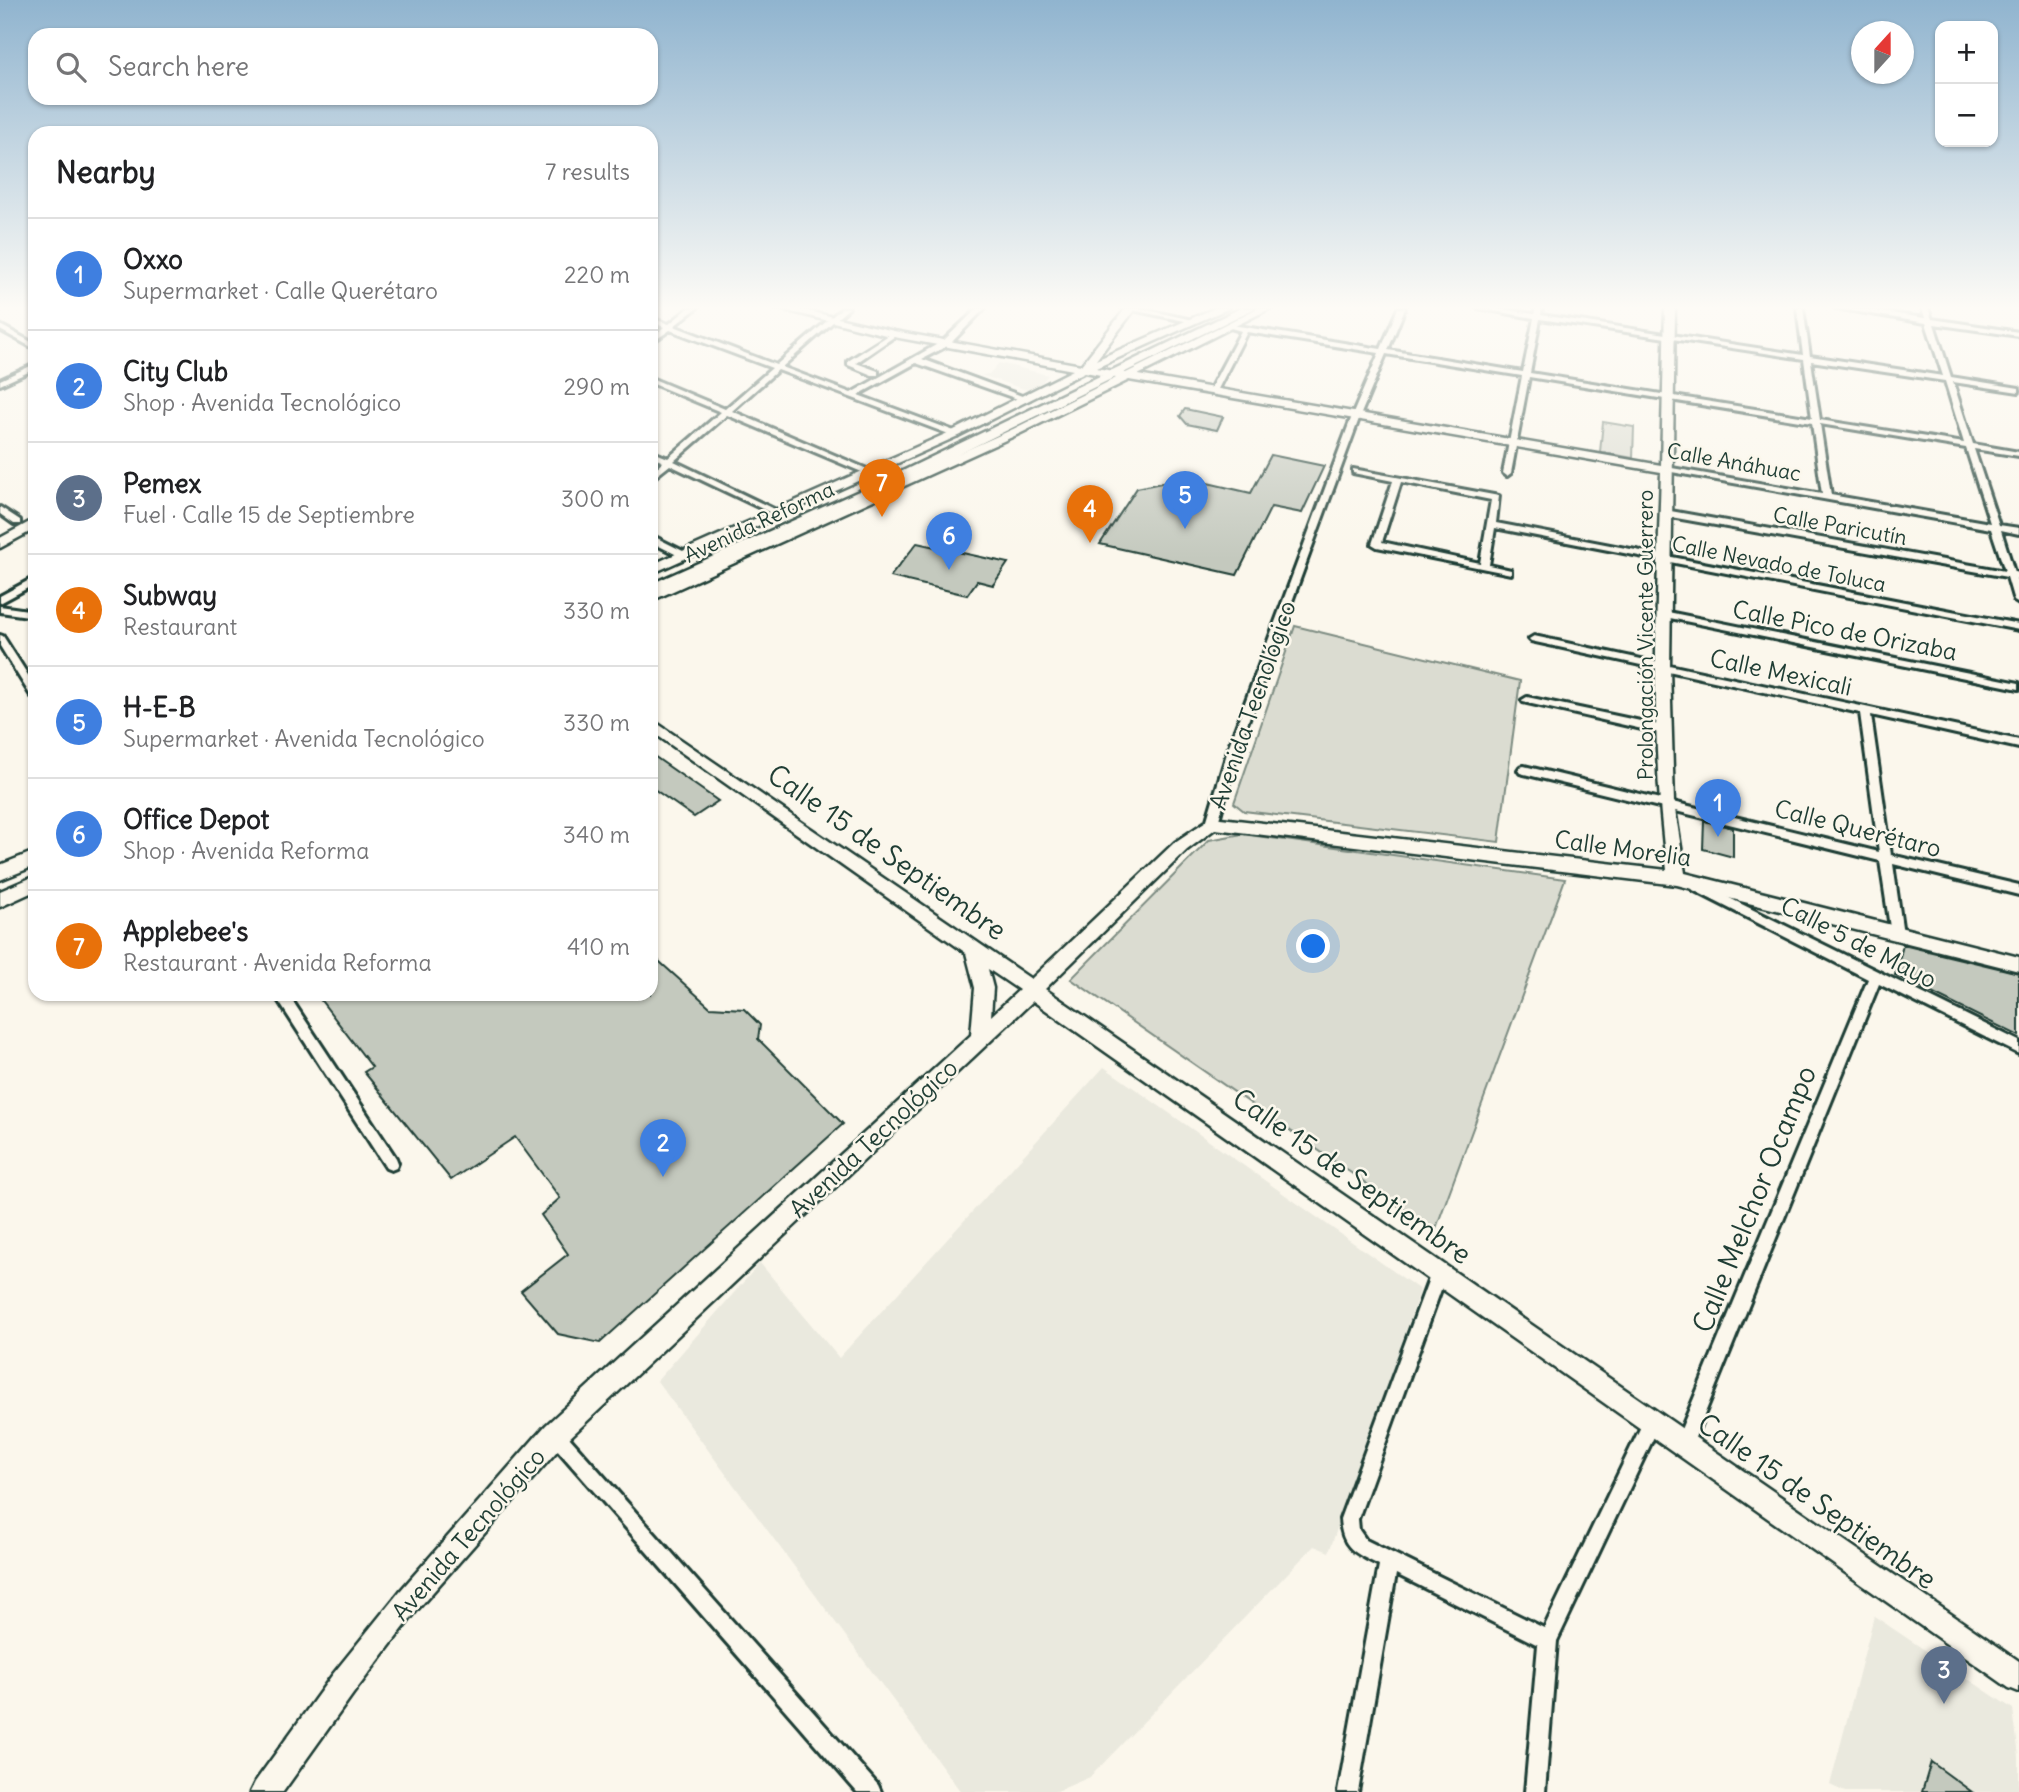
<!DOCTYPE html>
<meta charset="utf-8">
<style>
body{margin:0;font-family:Delius,sans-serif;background:#f6f6f6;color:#202124}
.controls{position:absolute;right:21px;top:21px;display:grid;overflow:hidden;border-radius:14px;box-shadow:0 2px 5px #0004}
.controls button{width:63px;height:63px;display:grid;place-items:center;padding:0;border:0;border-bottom:2px solid #e0e0e0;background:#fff;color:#202124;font:35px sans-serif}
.compass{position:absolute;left:1851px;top:21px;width:63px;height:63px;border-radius:50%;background:#fff;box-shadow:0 2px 5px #0004;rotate:21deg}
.you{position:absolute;left:1314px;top:947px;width:24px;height:24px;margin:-18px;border:5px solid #fff;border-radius:50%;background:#1a73e8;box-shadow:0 0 0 10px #1a73e833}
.badge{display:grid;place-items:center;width:46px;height:46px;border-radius:50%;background:#0f766e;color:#fff;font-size:23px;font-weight:700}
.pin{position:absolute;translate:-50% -58px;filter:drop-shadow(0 2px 4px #0008)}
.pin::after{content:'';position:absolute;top:37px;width:24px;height:21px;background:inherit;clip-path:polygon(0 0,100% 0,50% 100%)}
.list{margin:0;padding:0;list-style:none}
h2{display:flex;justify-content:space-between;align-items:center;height:91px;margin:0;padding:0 28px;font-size:30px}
h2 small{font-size:23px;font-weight:400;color:#757577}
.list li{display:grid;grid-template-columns:46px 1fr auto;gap:21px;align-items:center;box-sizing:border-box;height:112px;padding:0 28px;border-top:2px solid #e0e0e0}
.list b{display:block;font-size:26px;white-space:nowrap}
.list p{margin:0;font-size:23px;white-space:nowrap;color:#757577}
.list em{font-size:23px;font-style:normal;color:#757577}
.icon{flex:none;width:38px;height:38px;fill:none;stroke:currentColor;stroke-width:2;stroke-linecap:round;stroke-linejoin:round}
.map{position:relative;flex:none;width:2019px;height:1792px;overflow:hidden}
.search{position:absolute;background:#fff;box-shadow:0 2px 5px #0004;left:28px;top:28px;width:630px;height:77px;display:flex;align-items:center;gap:18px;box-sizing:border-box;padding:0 24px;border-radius:21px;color:#757577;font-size:26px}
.panel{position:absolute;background:#fff;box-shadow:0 2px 5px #0004;left:28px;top:126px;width:630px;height:875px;border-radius:21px}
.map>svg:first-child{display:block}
</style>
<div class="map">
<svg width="2019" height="1792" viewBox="0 0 2019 1792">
<rect width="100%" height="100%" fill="#fbf7ec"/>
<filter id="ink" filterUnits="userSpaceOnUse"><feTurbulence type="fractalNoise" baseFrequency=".0143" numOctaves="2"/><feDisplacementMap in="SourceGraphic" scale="14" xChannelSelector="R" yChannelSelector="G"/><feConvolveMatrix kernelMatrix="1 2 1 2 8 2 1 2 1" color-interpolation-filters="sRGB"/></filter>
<g filter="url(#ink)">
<path fill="#eae9de" d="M999,363L1020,368L1048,375L1038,387L1027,390L981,375L989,374Z
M1104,1067L1420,1290L1329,1552L1314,1546L1090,1777L1055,1792H961L657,1381L760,1263L839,1358Z
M1874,1616L2013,1709L2019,1757V1792H1845L1830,1785Z"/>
<path fill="#dbdcd1" stroke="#7d8c82" stroke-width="2" d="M1603,422L1634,427L1633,458L1600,452Z
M1295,626L1520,681L1499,842L1244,811L1234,803Z
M1242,834L1565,879L1435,1231L1071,979L1209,840Z"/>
<path fill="#c4c9be" stroke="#1f3d34" stroke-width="2" d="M1185,409L1223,417L1217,430L1187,424L1180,416Z
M1271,455L1324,466L1302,513L1271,507L1237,575L1100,544L1137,488L1186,478L1251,493Z
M917,543L1008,563L993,585L977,581L967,595L890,577Z
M651,754L718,801L694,817L651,787Z
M1704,821L1733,828V857L1703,849Z
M1903,945L2019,973V1036L1895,975Z
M651,954L710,1007L744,1009L760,1025L758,1039L843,1124L600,1343L558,1334L521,1291L568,1254L541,1215L560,1198L515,1137L451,1180L364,1072L372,1067L316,994H651Z
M1931,1762L1972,1792H1922Z"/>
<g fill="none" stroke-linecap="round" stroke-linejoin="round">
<g stroke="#1f3d34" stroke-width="6">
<path id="street" d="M689,308H697L674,326L776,365L842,308H849L782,367L851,393L943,341L978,308H985L949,345L922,359L1030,399L1023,401L916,363L858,395L957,432V436H954L778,370L732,411L902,484L895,486L727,415L674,461L782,513L775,515L670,465L651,480V473L663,462L651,456V451L668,458L721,412L651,383V378L725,409L772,368L670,330L651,343V338L664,327L651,322V318L669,324Z
M1123,308H1138L1197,321L1194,323Z
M1398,308H1405L1388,350L1523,372L1534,318L1477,308H1495L1534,314L1536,308H1542L1541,315L1803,355L1797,308H1803L1810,356L1943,376L1926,323L1835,308H1854L1925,318L1922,308H1928L1932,319L2019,332V336L1934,324L1951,377L2019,388V392L1953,382L1973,444L2019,452V456L1974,449L1999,525L2019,528V534L2001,530L2014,572L2019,573V579L2016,578L2019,586V604L2014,601L2007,577L1665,516L1661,513L1665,510L2005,571L1991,529L1666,471L1662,469L1666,467L1822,494L1812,423L1529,377L1511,473L1507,476L1503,473L1522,376L1386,354L1360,416L1240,743L1218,823L1216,826H1208L1206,823L1230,743L1352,416L1379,353L1247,332L1217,391L1213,393L1209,391L1241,331L1227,327L1231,325L1245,327L1381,349ZM1540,319L1804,359L1812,418L1530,373ZM1811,361L1945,381L1964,443L1820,420ZM1820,424L1966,448L1990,523L1831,495Z
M0,325L35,344V349L0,330Z
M892,333L898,334L856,363L878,371V375H872L848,365V361Z
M35,364V369L0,385V380Z
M1353,469L1499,496L1496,523L2019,624V630L1495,528L1489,565L1511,570V574L1377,547L1372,544L1393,481L1353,473ZM1401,482L1491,500L1480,563L1382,542Z
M0,507L20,520V524H14L0,514Z
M651,535L687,553L689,555L684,558L681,557L651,542Z
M35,577V584L0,603V596Z
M0,606L35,611V617L0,612Z
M1663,611L2019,683V689L1660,616L1658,614Z
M0,635L3,636L35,686V697L31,696L0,646Z
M1534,636L2019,740V748L1871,715L1891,855L2019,885V895L1893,864L1903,934L1901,938H1893L1891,934L1880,861L1520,773L1518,770L1520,767L1524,766L1879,852L1860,713L1531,641L1529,639Z
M1527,697L1664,726L1669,730L1664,734L1523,702L1522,700Z
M1697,882L2019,1041V1054L1879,984L1690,1450L1684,1453L1678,1450L1675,1444L1868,979L1693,890L1691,887L1693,884Z
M274,994H288L396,1158L398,1163L396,1168L391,1170L386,1168Z
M1439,1265L1445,1268L1447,1273L1358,1519L1359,1530L1366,1540L1544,1628L1646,1416L1652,1413L1658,1416L1661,1422L1557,1641L1545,1792H1525L1538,1645L1396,1574L1358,1792H1338L1379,1565C1355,1553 1342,1549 1340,1519L1431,1273L1433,1268Z
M555,1425L561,1428L878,1785L881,1792H857L549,1440L546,1434L549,1428Z"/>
</g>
<g stroke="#1f3d34" stroke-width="5">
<path id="secondary" d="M776,308H795L894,331L1081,365L1126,308H1136L1096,360L1215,308H1229L1096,368L1126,373L1258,308H1271L1138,375L1661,465L1665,308H1675L1670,668L1674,803L1685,873L2019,957V971L1677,885L1215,829L1187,850L1045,989L2019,1661V1692L2009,1688L1033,1001L564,1443L418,1609L353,1694L283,1792H250L255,1782L333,1674L400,1591L546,1425L971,1035L975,988L966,953L651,731V719L1031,979L1175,842L1212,817L1667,870C1649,738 1657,605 1661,472L1129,380L1021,433L651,601V592L1013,429L1116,378L1085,372L958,436L651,574V565L950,432L1073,370L894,337ZM988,969L1019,990L991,1016L993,988Z"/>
</g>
<g stroke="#1f3d34" stroke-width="5">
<path id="primary" d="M1241,308H1255L898,484L651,593V584L888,478Z
M35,519V529L0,548V538Z
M35,851V866L0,880V865Z
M35,876V891L0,907V891Z"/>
</g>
<use href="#street" fill="#fbf7ec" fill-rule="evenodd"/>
<use href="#secondary" fill="#fbf7ec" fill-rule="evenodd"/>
<use href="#primary" fill="#fbf7ec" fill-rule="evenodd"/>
</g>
</g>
<linearGradient id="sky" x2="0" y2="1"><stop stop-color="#90b4cf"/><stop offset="0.55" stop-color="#fdfbf6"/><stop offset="1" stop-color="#fdfbf6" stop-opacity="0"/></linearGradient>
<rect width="2019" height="559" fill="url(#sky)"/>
<g text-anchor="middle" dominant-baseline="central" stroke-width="5" stroke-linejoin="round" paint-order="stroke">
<g font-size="21" fill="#1f3d34" stroke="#fbf7ec">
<text transform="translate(1734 462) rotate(10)">Calle Anáhuac</text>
<text transform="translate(759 522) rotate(-25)">Avenida Reforma</text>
<text transform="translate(1840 526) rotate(10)">Calle Paricutín</text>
<text transform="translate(1779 564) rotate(11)">Calle Nevado de Toluca</text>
<text transform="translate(1645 635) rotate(-90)">Prolongación Vicente Guerrero</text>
</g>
<g font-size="24" fill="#1f3d34" stroke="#fbf7ec">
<text transform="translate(1845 630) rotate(11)">Calle Pico de Orizaba</text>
<text transform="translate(1781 672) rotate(12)">Calle Mexicali</text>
<text transform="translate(1252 705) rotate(-71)">Avenida Tecnológico</text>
<text transform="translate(1858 828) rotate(14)">Calle Querétaro</text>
<text transform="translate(1623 848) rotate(8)">Calle Morelia</text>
<text transform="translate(1859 942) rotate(27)">Calle 5 de Mayo</text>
<text transform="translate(873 1138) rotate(-43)">Avenida Tecnológico</text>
<text transform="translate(468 1534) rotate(-49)">Avenida Tecnológico</text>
</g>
<g font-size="28" fill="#1f3d34" stroke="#fbf7ec">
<text transform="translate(887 852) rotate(35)">Calle 15 de Septiembre</text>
<text transform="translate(1352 1176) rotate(35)">Calle 15 de Septiembre</text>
<text transform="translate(1754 1199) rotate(-68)">Calle Melchor Ocampo</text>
<text transform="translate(1817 1501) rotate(35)">Calle 15 de Septiembre</text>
</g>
</g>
</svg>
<div class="controls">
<button>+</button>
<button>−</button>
</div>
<svg class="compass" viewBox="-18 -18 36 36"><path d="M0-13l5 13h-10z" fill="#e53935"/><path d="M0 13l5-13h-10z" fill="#757577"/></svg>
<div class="you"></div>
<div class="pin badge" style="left:1718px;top:837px;background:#3f7fe0">1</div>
<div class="pin badge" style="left:663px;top:1177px;background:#3f7fe0">2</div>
<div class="pin badge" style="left:1944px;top:1704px;background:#5c6f8a">3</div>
<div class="pin badge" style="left:1090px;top:543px;background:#e8710a">4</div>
<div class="pin badge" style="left:1185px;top:529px;background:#3f7fe0">5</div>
<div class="pin badge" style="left:949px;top:570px;background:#3f7fe0">6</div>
<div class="pin badge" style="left:882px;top:517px;background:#e8710a">7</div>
<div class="search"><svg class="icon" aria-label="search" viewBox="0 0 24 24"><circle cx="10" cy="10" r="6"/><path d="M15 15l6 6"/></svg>Search here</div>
<section class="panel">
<h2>Nearby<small>7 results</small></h2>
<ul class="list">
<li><span class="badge" style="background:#3f7fe0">1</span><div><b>Oxxo</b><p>Supermarket · Calle Querétaro</p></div><em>220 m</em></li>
<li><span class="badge" style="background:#3f7fe0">2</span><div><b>City Club</b><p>Shop · Avenida Tecnológico</p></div><em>290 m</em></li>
<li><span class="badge" style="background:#5c6f8a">3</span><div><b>Pemex</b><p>Fuel · Calle 15 de Septiembre</p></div><em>300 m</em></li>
<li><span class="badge" style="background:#e8710a">4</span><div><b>Subway</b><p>Restaurant</p></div><em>330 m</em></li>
<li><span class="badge" style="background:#3f7fe0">5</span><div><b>H-E-B</b><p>Supermarket · Avenida Tecnológico</p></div><em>330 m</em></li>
<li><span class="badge" style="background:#3f7fe0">6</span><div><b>Office Depot</b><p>Shop · Avenida Reforma</p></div><em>340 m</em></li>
<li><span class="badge" style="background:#e8710a">7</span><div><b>Applebee's</b><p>Restaurant · Avenida Reforma</p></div><em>410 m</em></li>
</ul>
</section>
</div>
